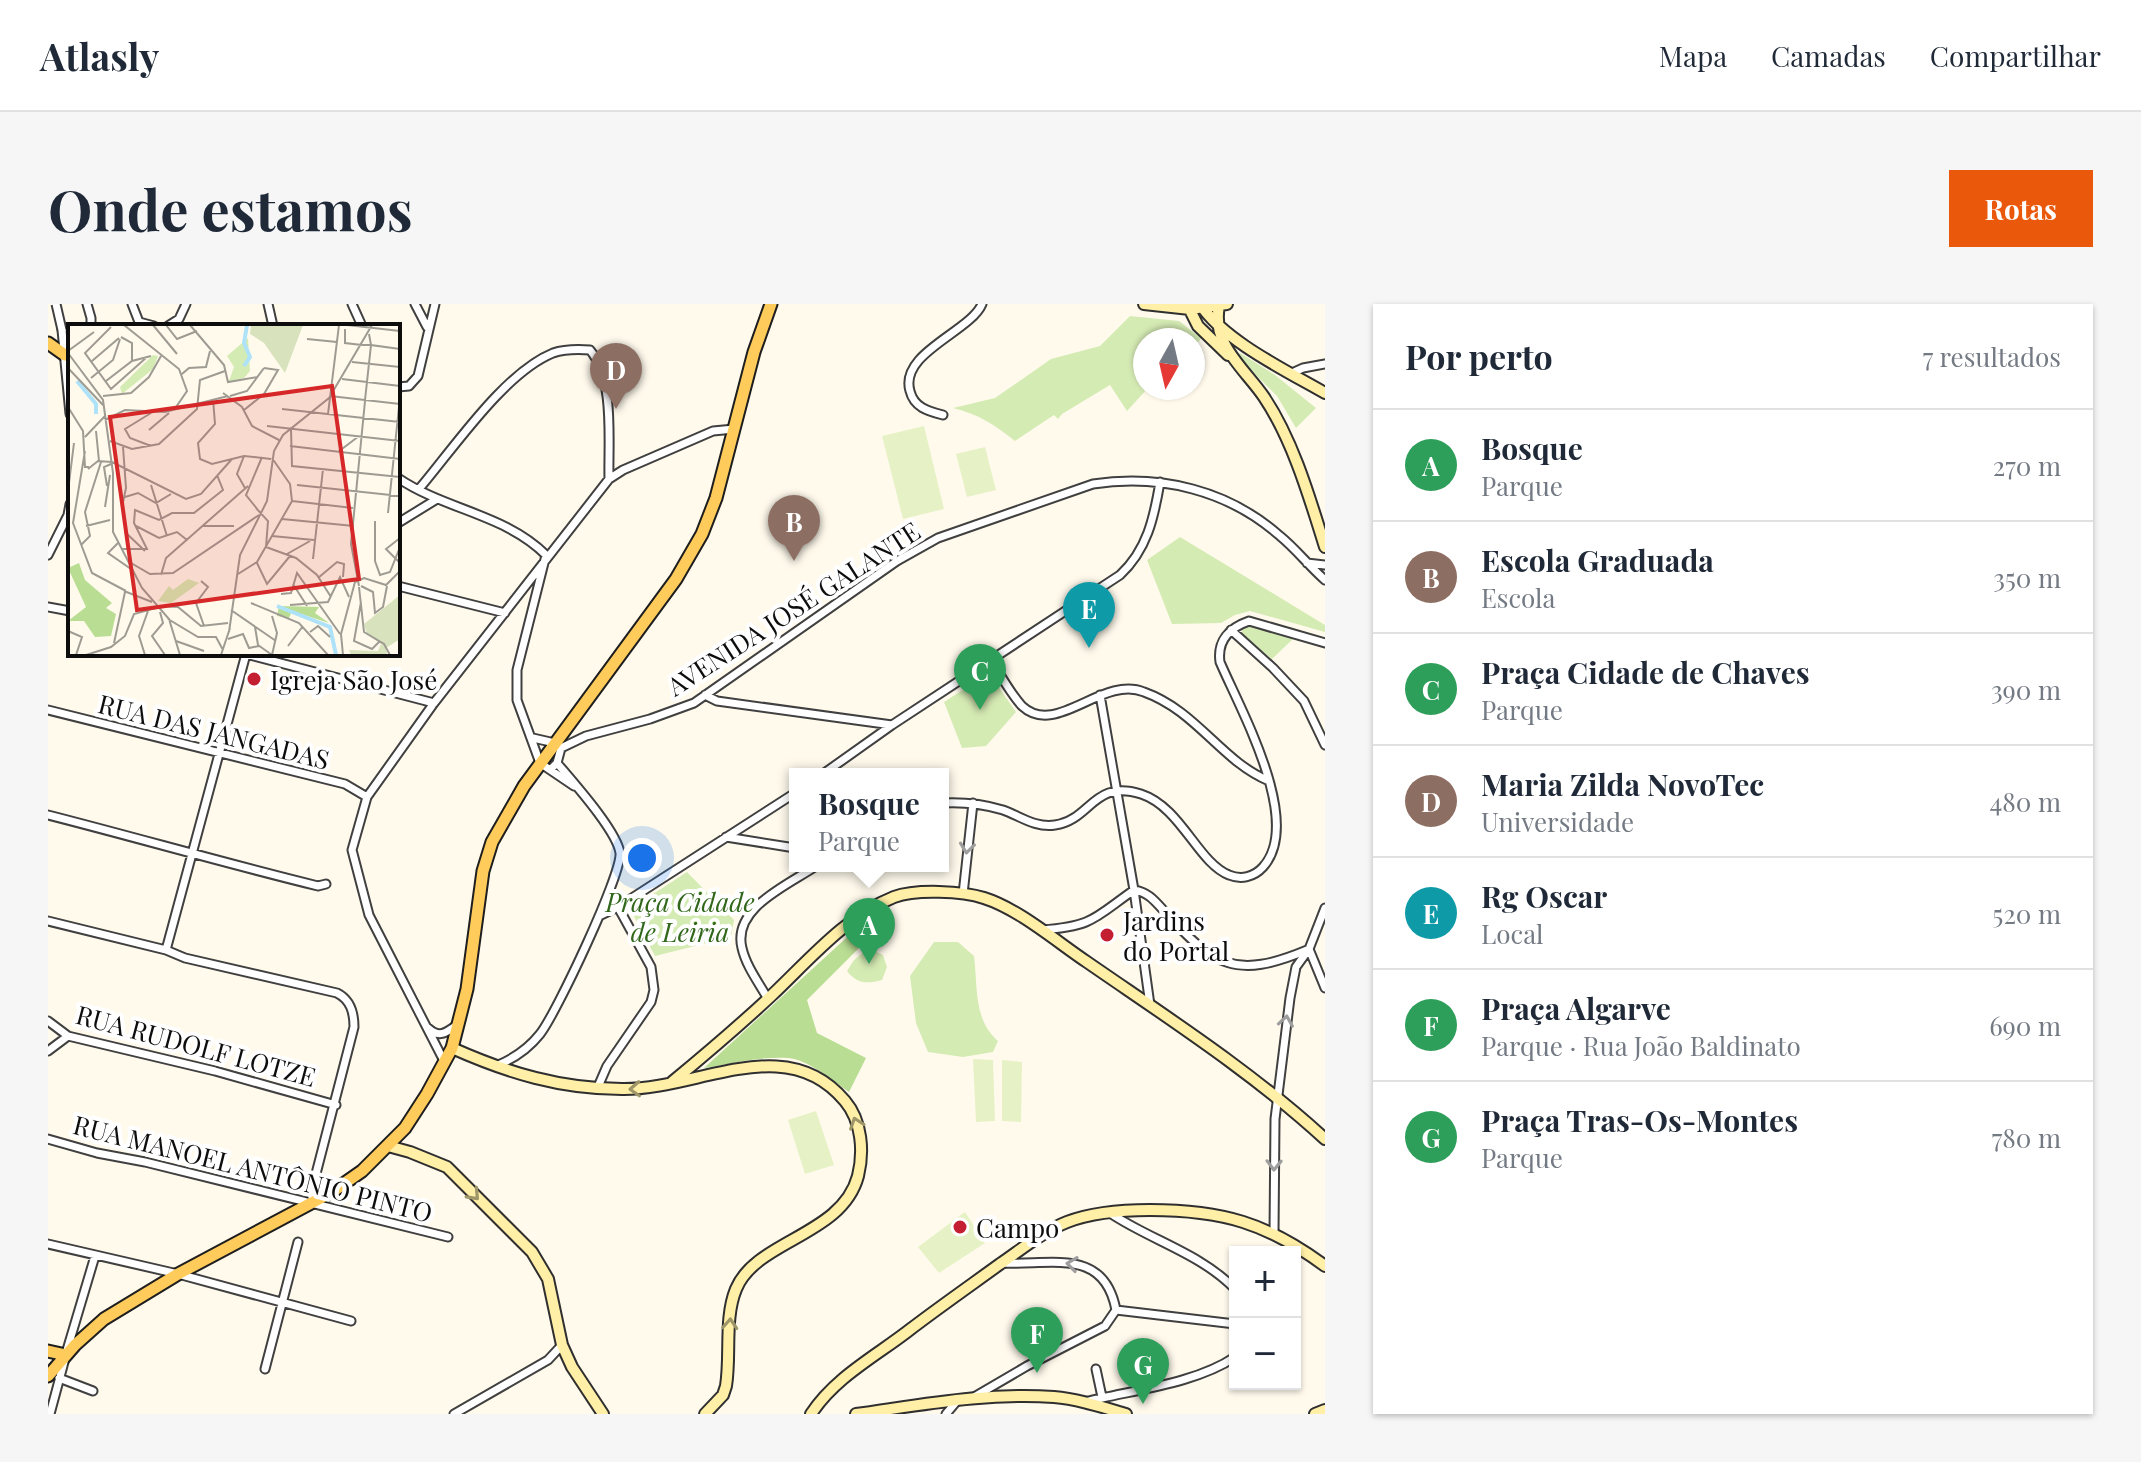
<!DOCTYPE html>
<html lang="pt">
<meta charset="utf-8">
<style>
body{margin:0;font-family:"Playfair Display",serif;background:#f6f6f7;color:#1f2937}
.controls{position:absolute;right:24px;bottom:24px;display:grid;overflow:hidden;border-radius:0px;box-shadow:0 2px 6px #0004}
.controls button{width:72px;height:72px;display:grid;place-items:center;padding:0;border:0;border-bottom:2px solid #e0e1e3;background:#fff;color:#1f2937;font:40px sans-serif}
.compass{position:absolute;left:1085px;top:24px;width:72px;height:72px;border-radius:50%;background:#fff;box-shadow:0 2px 6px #0004;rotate:188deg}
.you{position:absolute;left:594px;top:554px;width:28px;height:28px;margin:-20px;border:6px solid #fff;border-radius:50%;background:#1a73e8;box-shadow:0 0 0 12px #1a73e833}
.badge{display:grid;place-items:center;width:52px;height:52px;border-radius:50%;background:#ea580c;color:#fff;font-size:26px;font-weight:700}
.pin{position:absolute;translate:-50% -66px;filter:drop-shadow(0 2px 4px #0008)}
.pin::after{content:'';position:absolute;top:42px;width:28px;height:24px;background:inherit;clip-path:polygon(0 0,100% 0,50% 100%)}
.popup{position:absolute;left:741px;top:464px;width:160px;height:104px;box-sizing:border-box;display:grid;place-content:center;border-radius:0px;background:#fff;filter:drop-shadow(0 2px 6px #0005);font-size:26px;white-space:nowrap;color:#747a83}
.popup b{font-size:30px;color:#1f2937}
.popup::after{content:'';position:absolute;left:50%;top:100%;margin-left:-16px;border:16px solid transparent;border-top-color:#fff}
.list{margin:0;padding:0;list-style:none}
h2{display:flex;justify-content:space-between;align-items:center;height:104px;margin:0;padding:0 32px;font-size:34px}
h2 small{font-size:26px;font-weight:400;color:#747a83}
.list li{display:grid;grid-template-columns:52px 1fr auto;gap:24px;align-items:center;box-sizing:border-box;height:112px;padding:0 32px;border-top:2px solid #e0e1e3}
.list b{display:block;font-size:30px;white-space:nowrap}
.list p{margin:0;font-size:26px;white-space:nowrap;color:#747a83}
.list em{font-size:26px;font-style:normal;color:#747a83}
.map{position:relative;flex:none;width:1277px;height:1110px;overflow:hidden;border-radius:0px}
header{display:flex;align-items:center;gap:48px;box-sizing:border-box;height:112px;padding:0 40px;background:#fff;border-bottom:2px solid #e0e1e3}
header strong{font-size:38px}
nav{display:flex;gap:44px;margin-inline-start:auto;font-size:28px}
.intro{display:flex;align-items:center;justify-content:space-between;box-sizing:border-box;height:192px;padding:0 48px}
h1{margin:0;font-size:56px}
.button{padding:20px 36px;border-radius:0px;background:#ea580c;color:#fff;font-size:28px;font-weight:700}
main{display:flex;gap:48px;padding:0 48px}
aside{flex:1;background:#fff;border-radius:0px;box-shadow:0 2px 6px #0004}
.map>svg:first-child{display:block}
</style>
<header>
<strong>Atlasly</strong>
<nav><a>Mapa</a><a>Camadas</a><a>Compartilhar</a></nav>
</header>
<div class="intro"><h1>Onde estamos</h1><a class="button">Rotas</a></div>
<main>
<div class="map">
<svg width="1277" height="1110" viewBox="0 0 1277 1110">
<rect width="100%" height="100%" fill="#fffaec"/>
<path fill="#d5ebb4" d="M1082,12L1131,17L1153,34L1145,46V36H1097V84H1100L1079,107L1062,81L1014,110L1010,115L1006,111L967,137C947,121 930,110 905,104L947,94L1003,55L1052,42Z
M1192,49L1227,71L1268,104L1248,124L1229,92L1189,52Z
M1132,233L1277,321V328L1202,307L1187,311L1173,319L1124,320L1099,256Z
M1200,320L1246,334L1224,355L1194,331V324Z
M941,369L968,408L938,442L914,444L896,398Z
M639,568L686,616L683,633L607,652L582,605Z
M886,638H910L926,652C930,683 925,715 950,737L945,748L915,753L880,748L868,719L862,672Z
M821,644L835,651L839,663L834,676C819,680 809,680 799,667L806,656Z"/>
<path fill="#b9dd93" d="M808,625L815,640L759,696L769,729L818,754L801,788C784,776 761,756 740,754C713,752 682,760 656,764Z"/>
<path fill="#e6f2c6" d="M876,122L896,205L855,215L834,132Z
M937,143L948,186L919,193L908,150Z
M925,755L945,756L947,817L928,818Z
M954,756L974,758L973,818L954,817Z
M768,807L786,861L757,870L740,816Z
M917,908L937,939L891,969L870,943Z"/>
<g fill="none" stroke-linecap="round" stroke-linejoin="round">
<g stroke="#404040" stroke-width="11">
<path id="street" d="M39,0L43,14V22
M84,0L91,18L106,22
M220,0L225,22
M304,0L314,22
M367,0L379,23
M120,22L131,15L138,0
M14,26L22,110
M1244,69L1255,64L1277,60
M350,83L361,82L370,72L387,0
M895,111C879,107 866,103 862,87C851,49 922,28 934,0
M350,174C397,206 457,210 498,251L469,366V396L492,459L526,482
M371,185C406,144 456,69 505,49C517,45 529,45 542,46C567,76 560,138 561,175
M350,219L389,195
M0,251L20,211L22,200
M1259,259L1277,261
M350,282L457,309
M0,303L22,307
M1183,326L1225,364L1256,397L1277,441
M198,350L386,399
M943,356C952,370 962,389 974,402C1008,434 1054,371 1096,388C1149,407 1173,457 1221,477
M657,391L669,397L844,421
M1052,391L1086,586L1102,701
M0,406L297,480L319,493
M485,434L507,439
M503,465L509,459L513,444L538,432L602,415L646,399L849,257L890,234L1045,180C1113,170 1180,186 1232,232C1248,245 1261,262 1277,276
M775,470L844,421L1072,271C1099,246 1106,214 1112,178
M895,499C916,498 935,500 955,506C972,512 987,524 1007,521C1043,516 1045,475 1093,490C1133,503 1150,559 1181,571C1193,576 1206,573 1215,563C1256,518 1192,405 1172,358C1169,337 1181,324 1201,317L1277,339
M0,511C90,534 180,560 270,582L278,580
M678,533L747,544
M915,590L925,499
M553,611L570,603L747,489
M0,617L118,646L137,654L289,689C303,696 306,709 306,723L263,889L265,897
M994,626C1046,622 1046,614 1086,586C1100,588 1107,597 1116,607C1166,662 1187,676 1259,646
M1261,645L1277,684
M118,646L198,350
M720,695C711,679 698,662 694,644C684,604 740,581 768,562
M0,717L20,732L167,767L288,801
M380,724C392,735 399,728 410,720
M0,747L20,732
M396,757L321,611L304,546L319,493L386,399L561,175L575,166L665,127L686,125
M448,762C465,755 481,744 492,730C508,710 574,570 572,549C569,527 525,478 509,459
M549,785L559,762L603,698L606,686L603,663L570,603
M0,835L49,849L97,858L400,933
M1062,909C1102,936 1152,949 1187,985
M1226,929L1227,815L1242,694L1248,663L1261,645L1277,604
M0,940L130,970L303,1017
M1068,1006L1187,1020
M19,1046L47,952
M217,1065L250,938
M1048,1065L1054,1093
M11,1074L45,1087
M926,1093L979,1062L1057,1022L1068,1006C1056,942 1001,962 954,959
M1037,1098C1084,1086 1147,1080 1187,1053
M2,1110L16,1058
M406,1110L500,1056L514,1041
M898,1110L909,1097"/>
</g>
<g stroke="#2f2f2f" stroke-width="14">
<path id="secondary" d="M1096,0L1142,5L1179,0
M1152,0C1176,37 1239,67 1277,89
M1140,2L1150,22L1180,51
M1171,2C1163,40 1197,65 1216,93C1245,136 1262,195 1277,243
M404,744C460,769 513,785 574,785C650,786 738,726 797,797C814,817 816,848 810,872C794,932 708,936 688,985C676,1014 683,1051 678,1082L675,1091L657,1110
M624,778C658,750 692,721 724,691C761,656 798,612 846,593C867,585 915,587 936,594C971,605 1009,638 1039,658C1120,714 1204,768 1277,835
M340,842L362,848L399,863L484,948L500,975L514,1041L524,1063L555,1110
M763,1110C788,1072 830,1051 864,1024C893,1002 923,981 952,960C974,945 994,928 1019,918C1045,908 1074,906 1102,906C1174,906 1219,919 1277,962
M808,1110C873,1101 940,1088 1006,1093C1030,1095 1054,1103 1078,1110
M1267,1110L1277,1106"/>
</g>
<g stroke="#1e1e1e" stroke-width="15">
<path id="primary" d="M0,39L17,51
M0,1047L18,1051
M0,1072L27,1041L56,1015L130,970L284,888L314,867L357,824L379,790L404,744L419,685L435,567L444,538L476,482L628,275L654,230L668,194L706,48L723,0"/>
</g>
<use href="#street" stroke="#fff" stroke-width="7"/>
<use href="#secondary" stroke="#ffefa7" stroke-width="10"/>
<use href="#primary" stroke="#ffcc5c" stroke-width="11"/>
<g stroke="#404040" stroke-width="11" stroke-linecap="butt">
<path id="street-bridge" d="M8,0L14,26"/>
</g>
<use href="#street-bridge" stroke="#fff" stroke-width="7"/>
</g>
<defs><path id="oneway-chevron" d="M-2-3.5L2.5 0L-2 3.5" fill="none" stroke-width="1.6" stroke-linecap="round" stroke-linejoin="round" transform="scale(2)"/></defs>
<g stroke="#9e9e9e">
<use href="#oneway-chevron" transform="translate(919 544) rotate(97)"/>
<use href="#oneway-chevron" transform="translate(1238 717) rotate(-81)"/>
<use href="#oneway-chevron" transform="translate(1226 861) rotate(91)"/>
<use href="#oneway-chevron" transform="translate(1024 960) rotate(-172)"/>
</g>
<g stroke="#9e9569">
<use href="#oneway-chevron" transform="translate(587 785) rotate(177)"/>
<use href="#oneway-chevron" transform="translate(808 819) rotate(-109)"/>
<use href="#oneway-chevron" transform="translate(426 891) rotate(47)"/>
<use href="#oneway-chevron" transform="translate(682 1020) rotate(-86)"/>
</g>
<g fill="#c31e32" stroke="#fff" stroke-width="3">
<circle cx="206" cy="375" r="8"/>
<circle cx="1059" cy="631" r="8"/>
<circle cx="912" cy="923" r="8"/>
</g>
<g text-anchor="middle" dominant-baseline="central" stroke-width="8" stroke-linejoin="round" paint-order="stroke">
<g font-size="26" fill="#0d0d0d" stroke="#fff">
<text transform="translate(745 304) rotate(-33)">AVENIDA JOSÉ GALANTE</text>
<text transform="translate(166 427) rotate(14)">RUA DAS JANGADAS</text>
<text transform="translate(148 741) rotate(15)">RUA RUDOLF LOTZE</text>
<text transform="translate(205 864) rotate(14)">RUA MANOEL ANTÔNIO PINTO</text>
</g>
<g font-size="26" fill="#0d0d0d" stroke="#fff" text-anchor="start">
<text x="222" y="375">Igreja São José</text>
<text x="1075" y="616">Jardins<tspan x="1075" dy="30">do Portal</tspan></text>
<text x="928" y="923">Campo</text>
</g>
<g font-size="26" font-style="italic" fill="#30671a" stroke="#fff">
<text x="632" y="597">Praça Cidade<tspan x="632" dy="30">de Leiria</tspan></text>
</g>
</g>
<g transform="translate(20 20)">
<rect width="332" height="332" fill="#fffaec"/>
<path d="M180,14L182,47L176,54L161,57L166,43L159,32ZM85,31L90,32L85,45L54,70L52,63ZM120,255L131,259L103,279L90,277L101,262L105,266Z" fill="#d5ebb4"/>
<path d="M11,239L17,256L44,279L38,284L48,290L43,312L27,313L16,297H0L18,283L0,244ZM211,282L251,283L247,289L261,299L224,287L221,294L209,292Z" fill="#b9dd93"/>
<path d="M183,1H235L217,49L196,19L182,10ZM332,271V315L318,324L319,331H283L281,326L310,327L313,320L299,310L296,300Z" fill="#d8e2bd"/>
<path fill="none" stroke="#aee2f9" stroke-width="4" d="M176,42L182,33L176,19L179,1M9,57L28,80V90M209,282L262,303L268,331"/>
<path fill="none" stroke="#9e9b93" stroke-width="2" d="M56,1L111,45L119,67L106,86M85,1L109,30M98,1L109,15L129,7M122,1L156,41L160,58L190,53M279,1L332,7M43,3L17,29L43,65L79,33M277,5V19L294,21M301,10L303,21L332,25M53,13L64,19V37M239,15L269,18M294,21H303L297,76M0,27L26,8M0,29L35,76L45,149V208L74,264L101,295L112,331M24,37L51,14M284,38L332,43M0,44L35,81M114,50L121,44L138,43L142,27M23,54L45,36L52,15M274,55L332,62M38,57L64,37L83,32M155,69L174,83L184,102L211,116M35,72L63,69L81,53L93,32M162,72L179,67L196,44M262,72L332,80M145,75L147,100L130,119L132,135L144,140L176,132L203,135M0,83L15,107L17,143H21M214,85L332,98M176,86L196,70L210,46L196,44M260,90L271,1M37,96L57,86L97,88L160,72M199,102L332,117M223,105L224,142L332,153M81,106L101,89M28,107L31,137M17,113L37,92M42,117L64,125L91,120L129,85L132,56L157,47M83,122L62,114L57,105L83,89M222,122L332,135M17,127L5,199L24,249L58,267M270,128L291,112M176,132L169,150L177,164M44,138L118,175L133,170L164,135M20,145L30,137L44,138M83,161L99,212M229,161L332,172M39,162L36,143L43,140M0,167L6,119M57,173L70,169L88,179L103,170M224,177L285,184M37,183L42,151M54,183L58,164L55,123M188,184L200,197L198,223L228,234L249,251L263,273M190,186L178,171L194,133M320,189L332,73M214,195L286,202M307,197V237L312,251L322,248L332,223M18,202L42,196M68,202L91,214L109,208L119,216M134,202H166M57,208L77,227M204,212L246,216M332,214L318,225L332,239M50,219L40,229L63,245M13,221L22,212L17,188L33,138M54,225H79L66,199L67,186L91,196L104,189H126L155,166L149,151M219,230L242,217M245,235L255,145M63,239L82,250L105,249L191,191M189,239L199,260L222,232M170,250L189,238L224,177L222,160L204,134M93,251L98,234L180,162M250,254L269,238L276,240L275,253M133,257L140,263L128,279L136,302M225,260L239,282M291,262L283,220L297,77M293,262L305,268L307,289L315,283L319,262M291,263L296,308L316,320L322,331M56,267L84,278M213,270L223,269L229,249L272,310M293,278L286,317L304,325L312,317M183,279L231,299L260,331M222,281L260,278L272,253L281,273M92,282L110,283L133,302L160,299M163,286L208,317M92,288L95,299L84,312L97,331M204,292L209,309L204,331M100,295L130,313H148L155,326M187,303L190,321L204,331M0,307L14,313L8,331M161,308L172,231L199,177L206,127L215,111L261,74L304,1M242,308L250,302L262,313M160,315L175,310L181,324L191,322M108,317L136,327M46,319L57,268M220,322L235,302M18,331L43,323L57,312L66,290L95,282M77,331L71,312L80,287M153,331L162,304M275,331L273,310L287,258L296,254L318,261L332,247"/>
<path fill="#d62828" fill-opacity="0.15" stroke="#d62828" stroke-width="4" d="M264,62L291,255L69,286L42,93Z"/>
<rect width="332" height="332" fill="none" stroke="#0d0d0d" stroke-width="4"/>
</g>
</svg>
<div class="controls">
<button>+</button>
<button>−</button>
</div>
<svg class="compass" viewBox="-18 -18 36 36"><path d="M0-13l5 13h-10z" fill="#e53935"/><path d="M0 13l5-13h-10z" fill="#747a83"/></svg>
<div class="you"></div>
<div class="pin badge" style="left:821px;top:660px;background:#2e9e5b">A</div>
<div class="popup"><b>Bosque</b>Parque</div>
<div class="pin badge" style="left:746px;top:257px;background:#8d6e63">B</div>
<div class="pin badge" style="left:932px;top:406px;background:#2e9e5b">C</div>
<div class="pin badge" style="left:568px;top:105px;background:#8d6e63">D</div>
<div class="pin badge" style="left:1041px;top:344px;background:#0f9aa8">E</div>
<div class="pin badge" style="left:989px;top:1069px;background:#2e9e5b">F</div>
<div class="pin badge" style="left:1095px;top:1100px;background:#2e9e5b">G</div>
</div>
<aside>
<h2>Por perto<small>7 resultados</small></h2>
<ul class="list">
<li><span class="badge" style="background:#2e9e5b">A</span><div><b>Bosque</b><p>Parque</p></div><em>270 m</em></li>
<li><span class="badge" style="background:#8d6e63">B</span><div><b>Escola Graduada</b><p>Escola</p></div><em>350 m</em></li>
<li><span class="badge" style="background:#2e9e5b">C</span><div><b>Praça Cidade de Chaves</b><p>Parque</p></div><em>390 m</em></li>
<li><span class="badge" style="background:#8d6e63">D</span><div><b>Maria Zilda NovoTec</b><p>Universidade</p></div><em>480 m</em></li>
<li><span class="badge" style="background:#0f9aa8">E</span><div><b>Rg Oscar</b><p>Local</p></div><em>520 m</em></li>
<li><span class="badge" style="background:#2e9e5b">F</span><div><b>Praça Algarve</b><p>Parque · Rua João Baldinato</p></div><em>690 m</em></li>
<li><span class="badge" style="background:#2e9e5b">G</span><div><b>Praça Tras-Os-Montes</b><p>Parque</p></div><em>780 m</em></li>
</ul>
</aside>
</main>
